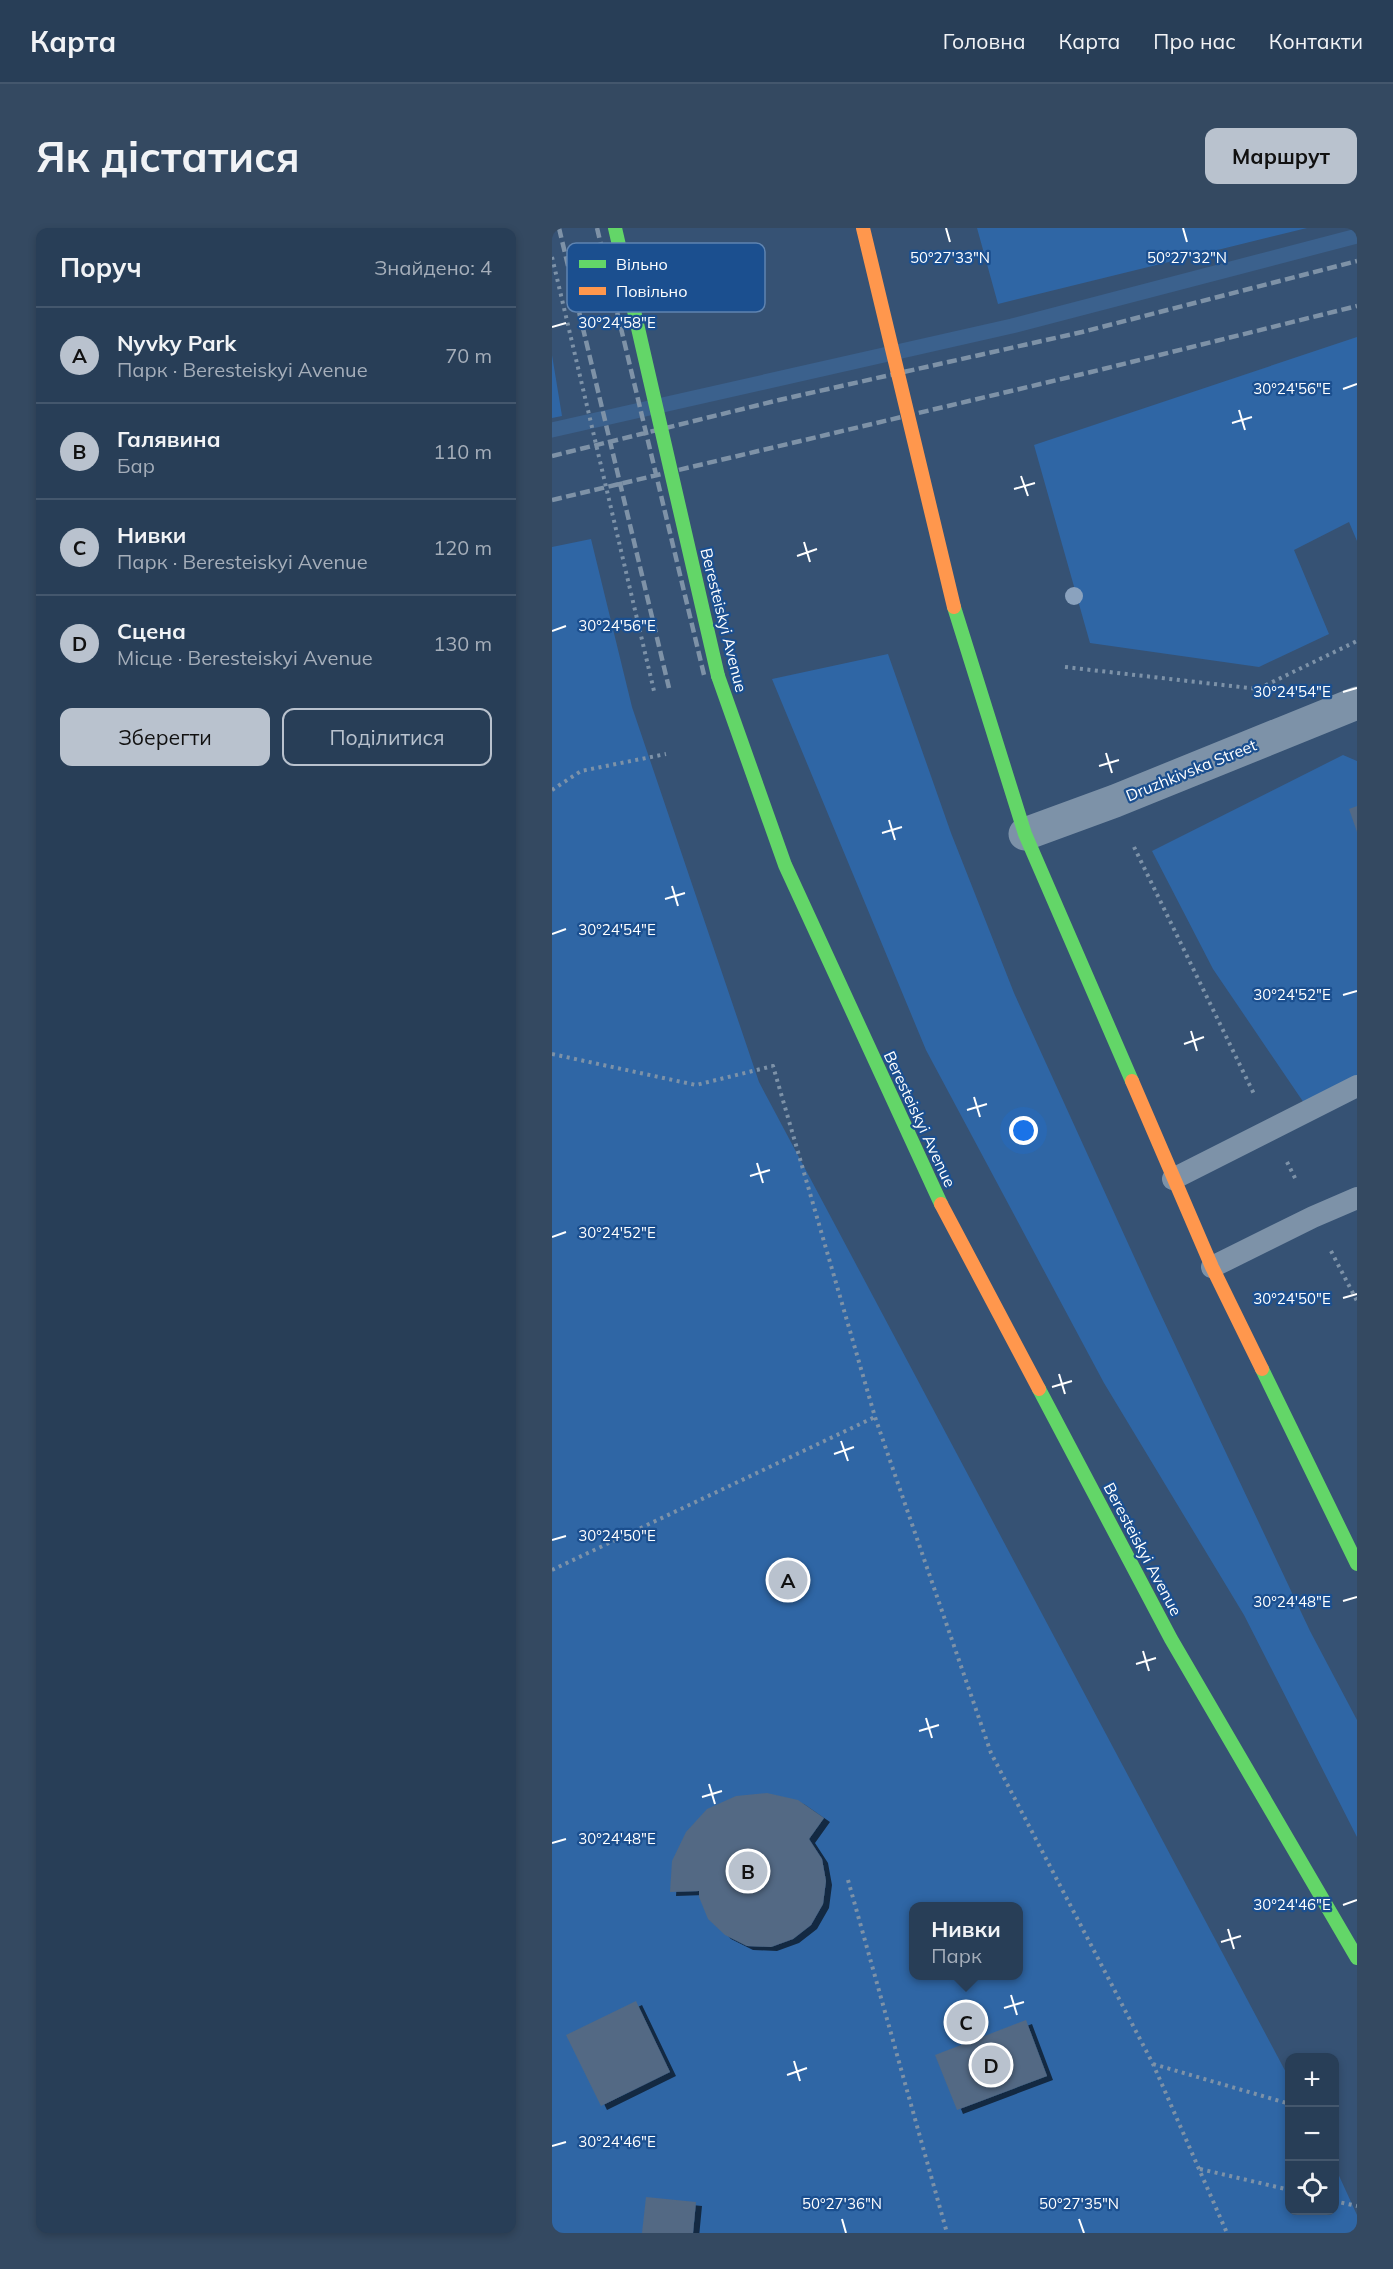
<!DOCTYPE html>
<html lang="uk">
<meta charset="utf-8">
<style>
body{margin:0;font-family:Mulish,sans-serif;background:#344961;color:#f1f3f6}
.controls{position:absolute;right:18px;bottom:18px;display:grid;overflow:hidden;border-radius:12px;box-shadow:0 3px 9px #0003}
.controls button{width:54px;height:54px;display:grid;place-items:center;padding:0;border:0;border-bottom:2px solid #44576d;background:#283e57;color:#f1f3f6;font:30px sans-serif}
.you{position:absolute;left:472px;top:903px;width:21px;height:21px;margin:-15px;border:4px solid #fff;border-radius:50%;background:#1a73e8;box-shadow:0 0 0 9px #1a73e833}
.badge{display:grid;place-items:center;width:39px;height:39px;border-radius:50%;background:#b9c2ce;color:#111;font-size:20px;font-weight:700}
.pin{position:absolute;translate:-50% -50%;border:3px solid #fff;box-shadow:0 2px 6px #0006}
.popup{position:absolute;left:357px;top:1674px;width:114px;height:78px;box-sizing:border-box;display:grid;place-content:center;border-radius:12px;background:#283e57;filter:drop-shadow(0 2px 4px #0005);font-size:20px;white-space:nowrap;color:#a5aeba}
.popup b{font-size:22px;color:#f1f3f6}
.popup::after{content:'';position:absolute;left:50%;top:100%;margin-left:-12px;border:12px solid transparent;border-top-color:#283e57}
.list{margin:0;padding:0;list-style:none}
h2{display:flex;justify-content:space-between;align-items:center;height:78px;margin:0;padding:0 24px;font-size:26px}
h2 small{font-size:20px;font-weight:400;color:#a5aeba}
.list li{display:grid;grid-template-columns:39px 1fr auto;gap:18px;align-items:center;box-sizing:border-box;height:96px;padding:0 24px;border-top:2px solid #44576d}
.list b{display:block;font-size:22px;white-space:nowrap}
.list p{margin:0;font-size:20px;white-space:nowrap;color:#a5aeba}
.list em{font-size:20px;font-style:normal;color:#a5aeba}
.actions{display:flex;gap:12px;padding:18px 24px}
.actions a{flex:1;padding:14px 0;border:2px solid #b9c2ce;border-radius:12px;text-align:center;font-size:21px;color:#b9c2ce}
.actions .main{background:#b9c2ce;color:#111}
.icon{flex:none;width:33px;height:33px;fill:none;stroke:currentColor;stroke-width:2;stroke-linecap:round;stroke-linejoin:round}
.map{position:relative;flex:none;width:805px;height:2005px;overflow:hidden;border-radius:12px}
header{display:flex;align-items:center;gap:36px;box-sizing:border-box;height:84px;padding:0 30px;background:#283e57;border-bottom:2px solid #44576d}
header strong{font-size:28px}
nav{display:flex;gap:33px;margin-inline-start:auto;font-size:21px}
.intro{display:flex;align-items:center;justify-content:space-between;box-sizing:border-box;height:144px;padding:0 36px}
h1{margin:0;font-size:42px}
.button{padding:15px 27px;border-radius:12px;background:#b9c2ce;color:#111;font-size:21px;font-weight:700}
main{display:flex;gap:36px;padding:0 36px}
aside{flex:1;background:#283e57;border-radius:12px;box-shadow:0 3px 9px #0003}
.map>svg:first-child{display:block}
</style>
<header>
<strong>Карта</strong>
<nav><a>Головна</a><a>Карта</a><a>Про нас</a><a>Контакти</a></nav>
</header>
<div class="intro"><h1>Як дістатися</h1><a class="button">Маршрут</a></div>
<main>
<aside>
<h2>Поруч<small>Знайдено: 4</small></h2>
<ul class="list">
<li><span class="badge">A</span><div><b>Nyvky Park</b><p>Парк · Beresteiskyi Avenue</p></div><em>70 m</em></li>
<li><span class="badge">B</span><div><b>Галявина</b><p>Бар</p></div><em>110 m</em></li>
<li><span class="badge">C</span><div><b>Нивки</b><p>Парк · Beresteiskyi Avenue</p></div><em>120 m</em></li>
<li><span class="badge">D</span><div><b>Сцена</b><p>Місце · Beresteiskyi Avenue</p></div><em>130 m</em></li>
</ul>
<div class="actions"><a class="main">Зберегти</a><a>Поділитися</a></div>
</aside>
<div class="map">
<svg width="805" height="2005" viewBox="0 0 805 2005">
<defs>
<filter id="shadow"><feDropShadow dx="6" dy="4" stdDeviation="0" flood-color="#0009"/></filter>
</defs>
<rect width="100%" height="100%" fill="#365274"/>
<path fill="#2f66a5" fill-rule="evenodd" d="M425,0H755L446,76Z
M805,109V313L797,294L742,322L777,406L707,439L538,415L482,217Z
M0,127L10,188L0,190Z
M39,311L80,479L207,854L737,1850L738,1982H782L783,1939L805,1987V2005H0V319ZM362,1678H466V1748H362Z
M336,426L399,605L462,765L600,1068L758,1403L805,1492V1609L692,1387L552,1155L374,822L220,451Z
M791,527L805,533V848L752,875L661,741L600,623Z"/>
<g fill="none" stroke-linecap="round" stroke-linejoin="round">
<path stroke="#3b618d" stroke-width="15" d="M0,202L460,98L805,8"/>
</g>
<path fill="#526984" filter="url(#shadow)" d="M805,578V604L797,581Z
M215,1565L246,1572L272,1590L257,1611L270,1631L274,1653L271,1676L259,1697L241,1711L219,1719L195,1718L173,1707L156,1691L147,1669V1663L118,1664L120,1633L134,1604L155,1581L184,1568Z
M84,1773L118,1844L49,1878L14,1807Z
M474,1792L495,1848L405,1882L383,1827Z
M94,1969L144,1974L141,2005H90Z"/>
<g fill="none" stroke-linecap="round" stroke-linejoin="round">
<path stroke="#7d92a8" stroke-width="4" stroke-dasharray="3 4.5" stroke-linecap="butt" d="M513,439L706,461L805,413
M0,562L29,543L114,526
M582,619L703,868
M0,826L144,857L221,838L323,1189L439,1525L601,1836L675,2005
M735,934L745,954
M779,1023L805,1073
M0,1342L323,1189
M296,1652L395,2005
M601,1836L738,1876
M648,1941L738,1962
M782,1973L805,1978"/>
<path stroke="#7d92a8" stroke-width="22" d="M621,951L805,858
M660,1039L761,989L805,970"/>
<path stroke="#7d92a8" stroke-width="33" d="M473,606L563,573L805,475"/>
<path stroke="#63d668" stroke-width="14" d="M402,379L473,606L580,853
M166,448L233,637L389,976
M710,1141L805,1336
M487,1161L619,1411L805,1730"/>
<path stroke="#ff974d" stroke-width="14" d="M580,853L660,1039L710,1141
M389,976L487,1161"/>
<path stroke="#7e92a7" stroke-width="4.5" stroke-dasharray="10 4.5" stroke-linecap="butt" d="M7,0L117,460
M45,0L153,451
M0,228L227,172L530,104L805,33
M0,272L539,144L805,78"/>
<path stroke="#7d92a8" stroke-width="4" stroke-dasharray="3 4.5" stroke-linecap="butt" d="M0,29L102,463"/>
<path stroke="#63d668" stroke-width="14" d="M63,0L166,448"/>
<path stroke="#ff974d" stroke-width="14" d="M311,0L402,379"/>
</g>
<circle fill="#8aa2be" cx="522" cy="368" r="9"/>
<path fill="none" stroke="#fff" stroke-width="2" d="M394,0L398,14M631,0L635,14M0,99L14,95M791,161L805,156M687,182L693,202M680,195L700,189M469,248L476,268M462,261L483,255M252,314L258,334M245,328L265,321M0,403L14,398M791,464L805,460M554,525L560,545M547,538L567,532M337,592L343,612M330,605L350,599M120,658L126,678M113,671L133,665M0,706L14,701M791,767L805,763M639,803L645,823M632,816L652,809M422,869L428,889M415,882L435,876M205,935L211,955M198,948L218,942M0,1009L14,1004M791,1070L805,1066M507,1146L513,1166M500,1159L520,1153M289,1213L296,1233M282,1226L302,1219M0,1312L14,1308M791,1373L805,1369M591,1423L597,1443M584,1436L604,1430M374,1490L380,1510M367,1503L387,1497M157,1556L163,1576M150,1569L170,1563M0,1615L14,1611M791,1677L805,1672M676,1701L682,1721M669,1714L689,1708M459,1767L465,1787M452,1780L472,1774M242,1833L248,1853M235,1847L255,1840M0,1918L14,1914M290,1991L294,2005M527,1991L532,2005"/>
<g text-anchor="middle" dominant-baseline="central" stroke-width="4.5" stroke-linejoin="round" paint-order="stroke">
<g font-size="16" fill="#fff" stroke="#1b4f8f">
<text transform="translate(172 392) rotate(76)">Beresteiskyi Avenue</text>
<text transform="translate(639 542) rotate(-22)">Druzhkivska Street</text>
<text transform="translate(368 891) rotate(65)">Beresteiskyi Avenue</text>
<text transform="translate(591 1321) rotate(62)">Beresteiskyi Avenue</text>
</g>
</g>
<rect x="15" y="15" width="198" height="69" rx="9" fill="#1b4f8f" stroke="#5f84b1" stroke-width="1.5"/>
<rect x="27" y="32" width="27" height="8" fill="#63d668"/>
<rect x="27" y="59" width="27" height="8" fill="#ff974d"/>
<g font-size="16" fill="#fff">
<text x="64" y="42">Вільно</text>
<text x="64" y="69">Повільно</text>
</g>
<g font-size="15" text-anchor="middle" fill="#fff" stroke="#1b4f8f" stroke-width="4.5" stroke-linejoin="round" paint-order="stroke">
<text x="398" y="35">50°27'33"N</text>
<text x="635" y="35">50°27'32"N</text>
<text x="65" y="100">30°24'58"E</text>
<text x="740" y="166">30°24'56"E</text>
<text x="65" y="403">30°24'56"E</text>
<text x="740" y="469">30°24'54"E</text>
<text x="65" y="707">30°24'54"E</text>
<text x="740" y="772">30°24'52"E</text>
<text x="65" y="1010">30°24'52"E</text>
<text x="740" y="1076">30°24'50"E</text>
<text x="65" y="1313">30°24'50"E</text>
<text x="740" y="1379">30°24'48"E</text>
<text x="65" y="1616">30°24'48"E</text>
<text x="740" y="1682">30°24'46"E</text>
<text x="65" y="1919">30°24'46"E</text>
<text x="290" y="1981">50°27'36"N</text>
<text x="527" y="1981">50°27'35"N</text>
</g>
</svg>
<div class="controls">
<button>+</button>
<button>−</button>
<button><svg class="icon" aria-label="locate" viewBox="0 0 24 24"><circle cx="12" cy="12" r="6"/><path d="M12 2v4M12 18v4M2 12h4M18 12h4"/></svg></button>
</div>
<div class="you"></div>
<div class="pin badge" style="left:236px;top:1352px">A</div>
<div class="pin badge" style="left:196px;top:1643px">B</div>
<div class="pin badge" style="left:414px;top:1794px">C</div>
<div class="popup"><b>Нивки</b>Парк</div>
<div class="pin badge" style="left:439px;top:1837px">D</div>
</div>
</main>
